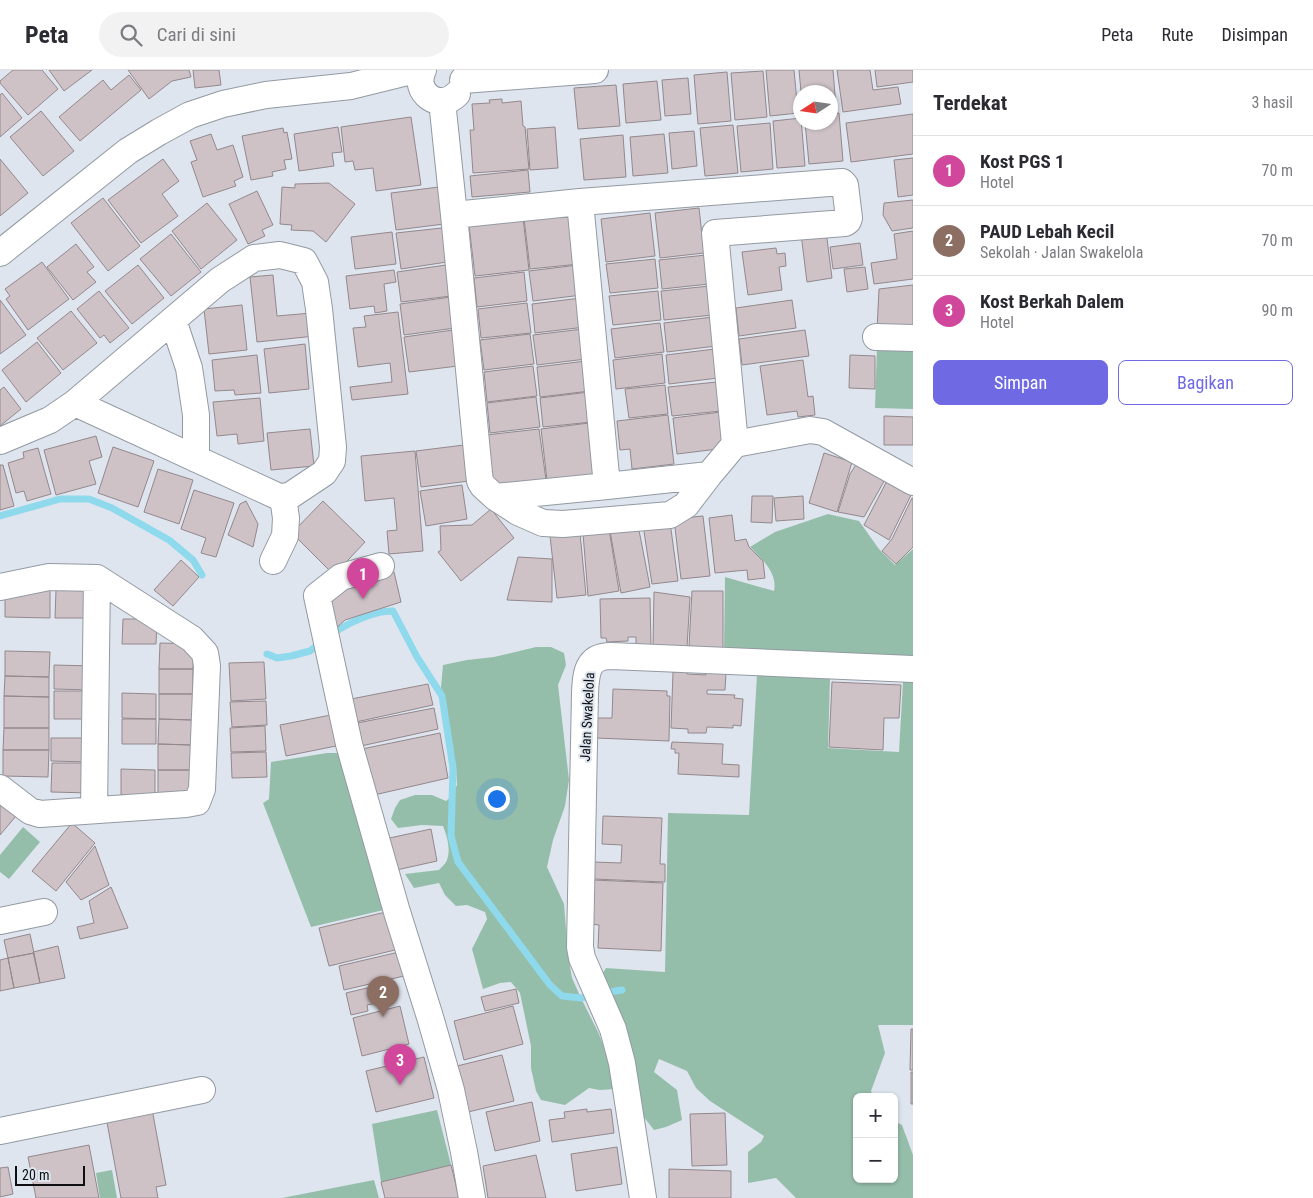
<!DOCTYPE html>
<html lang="id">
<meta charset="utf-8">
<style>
body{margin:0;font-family:"Roboto Condensed",sans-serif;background:#f2f2f3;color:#2b2b33}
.controls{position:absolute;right:15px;bottom:15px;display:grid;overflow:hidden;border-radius:8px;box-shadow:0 1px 4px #0004}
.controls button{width:45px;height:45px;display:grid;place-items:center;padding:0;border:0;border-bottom:1px solid #e1e1e2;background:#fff;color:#2b2b33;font:25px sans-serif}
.compass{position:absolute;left:793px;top:15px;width:45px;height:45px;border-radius:50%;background:#fff;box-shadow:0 1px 4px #0004;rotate:258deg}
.scale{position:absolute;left:15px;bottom:12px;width:70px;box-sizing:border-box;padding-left:5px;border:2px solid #0d0f12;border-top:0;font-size:14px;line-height:18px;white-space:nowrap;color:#0d0f12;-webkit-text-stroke:4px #dee5ef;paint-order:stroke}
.you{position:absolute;left:496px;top:728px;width:18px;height:18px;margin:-12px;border:4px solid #fff;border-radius:50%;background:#1a73e8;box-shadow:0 0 0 8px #1a73e833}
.badge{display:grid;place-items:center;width:32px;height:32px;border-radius:50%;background:#6f6ae4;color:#fff;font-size:16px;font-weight:700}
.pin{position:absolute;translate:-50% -41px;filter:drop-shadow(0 1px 2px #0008)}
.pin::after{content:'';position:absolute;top:26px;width:18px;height:15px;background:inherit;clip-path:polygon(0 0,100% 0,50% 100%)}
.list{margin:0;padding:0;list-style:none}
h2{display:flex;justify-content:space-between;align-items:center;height:65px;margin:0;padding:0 20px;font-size:21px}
h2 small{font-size:16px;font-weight:400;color:#7c7c81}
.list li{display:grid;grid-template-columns:32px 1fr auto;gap:15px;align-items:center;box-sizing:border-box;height:70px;padding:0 20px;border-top:1px solid #e1e1e2}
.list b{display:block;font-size:19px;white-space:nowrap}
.list p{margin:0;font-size:16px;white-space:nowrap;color:#7c7c81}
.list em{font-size:16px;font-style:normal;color:#7c7c81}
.actions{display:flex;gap:10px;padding:15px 20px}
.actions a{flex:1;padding:11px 0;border:1px solid #6f6ae4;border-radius:8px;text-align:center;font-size:18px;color:#6f6ae4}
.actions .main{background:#6f6ae4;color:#fff}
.icon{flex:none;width:28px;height:28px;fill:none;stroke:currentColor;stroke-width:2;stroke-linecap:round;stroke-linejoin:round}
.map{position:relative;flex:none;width:913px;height:1128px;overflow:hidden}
header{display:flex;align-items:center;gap:30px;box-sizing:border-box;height:70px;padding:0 25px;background:#fff;border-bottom:1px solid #e1e1e2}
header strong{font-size:24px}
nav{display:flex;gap:28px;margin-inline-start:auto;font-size:18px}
.search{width:350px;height:45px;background:#f2f2f3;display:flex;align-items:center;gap:12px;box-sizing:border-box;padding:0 18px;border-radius:28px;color:#7c7c81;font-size:19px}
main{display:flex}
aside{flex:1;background:#fff}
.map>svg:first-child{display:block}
</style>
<header>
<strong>Peta</strong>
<div class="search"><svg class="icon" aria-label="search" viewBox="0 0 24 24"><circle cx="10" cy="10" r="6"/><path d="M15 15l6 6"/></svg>Cari di sini</div>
<nav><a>Peta</a><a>Rute</a><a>Disimpan</a></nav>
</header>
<main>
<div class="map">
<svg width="913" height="1128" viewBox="0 0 913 1128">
<rect width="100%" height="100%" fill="#dee5ef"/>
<path fill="#95beaa" d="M877,276H913V339L875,338Z
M828,444L859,451L879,479L895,495L913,479V592L724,585L725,507L774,521C778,503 761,488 750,477L775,462Z
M536,577H551L564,583L566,595L558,615L569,710L565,736L553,770L547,797L564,834L568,885L572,908L580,926L599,964L606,983L617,1008L615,1019L600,1020L589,1018L565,1035L541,1030L536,1021L531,998V976L520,923L511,912L500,913L483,919L472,879L487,849L485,842L467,835L456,836L445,825L439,813L414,818L405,804L439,800C442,797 446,793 447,790C451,779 447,766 443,756L422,755L398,758L391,749L395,738L400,730L415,725H432L446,731L451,727L457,715L456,697L440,629L443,595L467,590L494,587Z
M757,604L830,609L828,678L899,682L903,612H913V955H878L885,983L871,1021L873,1027H857V1109H894V1051L902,1055L913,1085V1128H796L776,1108L748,1113V1082L761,1072L764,1066L710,1031L696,1018L687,1001L659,989L654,1002L677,1020L682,1050L666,1057L654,1060L643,1046L603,903L606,898L665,902L668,743L749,745Z
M327,683H342L388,839L311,857L263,733L269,729L271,692Z
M23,757L40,772L9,809L0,802V785Z
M437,1040L451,1095L381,1112L372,1054Z
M112,1100L117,1128H100L96,1103Z
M374,1110L379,1128H282Z"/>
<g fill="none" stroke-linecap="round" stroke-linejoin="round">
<path stroke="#8fd9ec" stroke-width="7" d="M0,446L60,429H89L112,438L169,470L193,490L202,505
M331,565C345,554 376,540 393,541L417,587L442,626L453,698L451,766L458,792L550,915L562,926L581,928L592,926
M267,584L277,588L291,586L310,581L320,573
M603,923L622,920"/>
</g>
<path fill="#cec2c7" stroke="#93888c" d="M13,0H42L58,19L28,45L0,13V11Z
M49,0H92L64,21Z
M128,0H189L191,7L172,11L149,29Z
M193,0H219L221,15L195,18Z
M766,0H794L798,43L770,46Z
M799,0H833L836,38L831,39V22H801Z
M837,0H870L873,20L898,17L901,34L843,42Z
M875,0H913V12L877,17Z
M763,1L767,47L735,50L731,3Z
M727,2L731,51L698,54L694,5Z
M129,5L141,20L80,71L59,47L103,10L111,20Z
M688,8L691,44L665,46L662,10Z
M657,11L661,50L626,53L623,14Z
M616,15L620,56L578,59L574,18Z
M2,23L22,48L0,67V25Z
M502,29V33L521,31L523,56L525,57L529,99L473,103L470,60H474L472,34L490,33L489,30Z
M41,41L74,81L43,106L10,67Z
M839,43L843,91L809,94L805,52H831V44Z
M913,44V84L851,92L846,53Z
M411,47L421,115L376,121L373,98L355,100L353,91L345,92L341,57Z
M801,48L805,96L777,98L773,51Z
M770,53L773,99L741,102L737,56Z
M733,55L738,103L705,106L700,58Z
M338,57L342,82L332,83L334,96L299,101L294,64Z
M555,57L558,98L530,100L527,59Z
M283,58L284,63L287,62L292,89L284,90L286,99L272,102L273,106L251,110L242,66Z
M694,61L697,96L672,99L669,63Z
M211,64L217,80L233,75L243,107L234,111L236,116L203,127L191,92L197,90L190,71Z
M664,64L668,103L633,106L630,67Z
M623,65L626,107L584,110L580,69Z
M913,88V125L898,127L894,90Z
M0,89L28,123L0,146Z
M163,89L179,111L162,124L178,146L141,173L108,130Z
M528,100L530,122L472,127L470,106Z
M329,113L355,134L326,172L313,161L291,160L292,155L280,154L282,117L295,118V114Z
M439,117L444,154L396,160L391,123Z
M257,121L273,155L262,160L265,166L248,174L229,134Z
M103,128L140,176L108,201L71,153Z
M913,130V158L892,161L883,145L884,133Z
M207,133L237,170L201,199L172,161Z
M699,138L704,183L660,188L655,143Z
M573,143L579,194L530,199L524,148Z
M650,143L655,186L606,192L601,149Z
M523,148L529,200L475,206L469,155Z
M442,158L447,192L401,199L396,163Z
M826,161L832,208L807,212L801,164Z
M913,161V209L874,214L871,193L897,189L894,164Z
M392,162L396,194L355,199L351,167Z
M171,164L201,202L171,226L140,189Z
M860,173L863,195L833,199L830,177Z
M76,174L94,197L87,202L96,212L73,230L47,197Z
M776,178L777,184L785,183L786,196L779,197L782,220L748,225L742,182Z
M706,185L709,214L662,219L659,190Z
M655,189L658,218L610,223L606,194Z
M42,192L69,229L28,260L6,229L10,226L5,219Z
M138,195L164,228L132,254L105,221Z
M446,195L451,226L401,232L397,202Z
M578,195L582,225L533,231L529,201Z
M865,197L868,219L847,222L844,199Z
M394,200L396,212L384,214L387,241L375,243L374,236L350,239L346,206Z
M524,202L527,231L477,237L474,208Z
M273,205L277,246L312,243L315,266L257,272L250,207Z
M913,215V262L877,260L879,219Z
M710,216L713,245L664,250L661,221Z
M99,221L129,258L110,273L104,265L100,268L77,239Z
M658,221L661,250L613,255L609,226Z
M451,227L455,258L404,265L400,234Z
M581,228L585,257L535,263L532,234Z
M0,230L26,265L0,284Z
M792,230L796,258L739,266L736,238Z
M527,233L531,263L481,268L478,239Z
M242,235L247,280L209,284L204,239Z
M71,241L97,273L63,300L37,268Z
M398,242L408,324L352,330L350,317L392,312L390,293L358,297L353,258L366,257L364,246Z
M713,247L716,276L667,282L664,253Z
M660,253L664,282L615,288L611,259Z
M583,259L586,289L537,295L533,265Z
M453,260L458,296L409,302L404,267Z
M805,260L809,286L742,295L739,269Z
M530,264L534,294L484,300L480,270Z
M37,272L61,303L26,332L2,300Z
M305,274L309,319L269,323L264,279Z
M715,279L718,308L669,314L666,285Z
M662,284L665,313L616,319L613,290Z
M257,285L261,323L235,325L234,320L215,321L212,290Z
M850,285L875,286V319L849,318Z
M803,290L808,327L813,326L815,345L798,347L797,341L767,345L760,296Z
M586,291L590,321L540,327L537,297Z
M533,296L537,326L487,332L484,302Z
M717,312L721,341L672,346L668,317Z
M665,315L668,344L629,348L625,319Z
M4,317L21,339L0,356V320Z
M589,322L592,352L543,357L540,328Z
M536,327L540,357L490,363L487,333Z
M260,328L264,371L238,374L237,364L217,366L213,332Z
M721,342L726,378L677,384L673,348Z
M668,345L674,394L632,399L630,379L620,380L617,351Z
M884,346L913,347V375H884Z
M589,353L596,404L547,410L541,359Z
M310,359L314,396L271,400L267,363Z
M539,359L546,410L492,416L486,365Z
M96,366L102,387L89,391L96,414L56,425L44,380Z
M464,375L469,411L421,417L416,381Z
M113,377L154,391L138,437L98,423Z
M38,378L51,424L27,431L24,421L16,423L8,393L24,388L23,382Z
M415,381L423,481L389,484L387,461L397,460L394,428L365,431L361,386Z
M824,383L852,392L837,442L809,433Z
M859,390L887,406L864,447L838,442L850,404Z
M0,395H3L14,436L0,440Z
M158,399L193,410L179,454L144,442Z
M889,407L913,421L889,470L864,455Z
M462,415L467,449L426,456L420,421Z
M194,420L234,433L216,487L201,483L206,468L181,459Z
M752,426H773L772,453L751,452Z
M803,426L804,449L776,451L774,428Z
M912,428H913V477L896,494L882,481L892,469Z
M246,431L258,454L253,477L228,465L240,434Z
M323,431L365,472L334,505L292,463Z
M491,439L514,468L461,511L438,482L441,480L440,456L472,455Z
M732,445L735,471L746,469L749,477L763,491L765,508L748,510L747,500L715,503L709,448Z
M703,446L710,506L681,509L674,449Z
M670,452L678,511L652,514L643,455Z
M638,455L650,517L621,523L610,461Z
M609,459L619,521L588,526L583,463Z
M580,463L586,525L557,528L550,466Z
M518,487L552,489V532L507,530Z
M181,490L199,507L173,536L154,520Z
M394,502L401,532L345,550L333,561L324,526Z
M5,519L50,520V548L5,547Z
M56,520L94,521V548H55Z
M692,521H723V579L689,576Z
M654,522L690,527L687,577L653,576Z
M650,528L651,578H636V567H628V571L607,572L606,568H601L600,529Z
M123,549H157L156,574H122Z
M160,573L194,574L193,599H159Z
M5,581L50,582L49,607L5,606Z
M264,592L266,629L231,631L229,593Z
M54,595L93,596L92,620L54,619Z
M159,599H193V624H159Z
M673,602H687V604L706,605L705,602L726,603L725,620H707V624L735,625L734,628L743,629L741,656L733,655V658L707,657L706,663H688V659L671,658Z
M5,606L49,607V627L4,626Z
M832,612L901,615L899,648H884L883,680L829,677Z
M428,614L433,635L356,652L351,629Z
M613,619L667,621V626H670L669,671L596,668L597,648H612Z
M54,621H93V649H54Z
M122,623L156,624V649L122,648Z
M159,624H193V650L159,649Z
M4,626L49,627V658H4Z
M266,631L267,655L232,657L230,632Z
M434,638L438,659L361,676L357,653Z
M331,645L336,676L286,686L280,655Z
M122,649H156V674H122Z
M159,649L193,650L192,675L158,674Z
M265,656L266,681L231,682L230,658Z
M4,658H49V680H3Z
M440,663L448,708L374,725L362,679Z
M51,668H91L90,692L51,691Z
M672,672L723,674L722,694L739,695V707L678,704L679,683H675V679H671Z
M158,674L192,675V700H158Z
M3,680H49L48,707L3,706Z
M266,682L267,707L232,708L231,683Z
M52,693H91V723L51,722Z
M121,699L155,700V725H121Z
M158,700H192V726L158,725Z
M0,731L16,746L0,765Z
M603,746L662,748L660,794H665V812L593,809L594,792L621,793L622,775L602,774Z
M72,753L95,773L56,821L32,801Z
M431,759L437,791L392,801L385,769Z
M95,776L109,815L81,830L66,812Z
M593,810L663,813L661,881L598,878L599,855L591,854Z
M111,817L128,858L80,869L77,857L94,853L89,831Z
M390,841L399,879L329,896L319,858Z
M30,864L34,883L8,888L4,870Z
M58,876L65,908L40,913L33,882Z
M399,882L404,906L344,920L339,896Z
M34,883L40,913L14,918L8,888Z
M8,888L14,918L0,921V890Z
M392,912L396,929L367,935L368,941L351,945L346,923Z
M516,919L519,933L485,941L481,927Z
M400,936L409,974L362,986L353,948Z
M513,936L523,974L464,990L454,951Z
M911,959H913V1000H910Z
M502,985L514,1031L468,1042L457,996Z
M424,987L434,1028L376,1042L366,1001Z
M911,1002H913V1034H911Z
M532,1032L540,1071L495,1081L486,1042Z
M152,1039L166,1115L156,1117L158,1128H121L106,1047Z
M587,1039V1042L611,1039L614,1063L552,1072L549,1050L565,1048L564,1042Z
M725,1043L727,1095L692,1096L690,1044Z
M89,1075L99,1128H36L28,1087Z
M617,1077L622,1114L576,1121L571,1084Z
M536,1085L546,1128H488L483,1096Z
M451,1095L459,1128H385L381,1112Z
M8,1097L13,1124L0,1127V1098Z
M669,1099L731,1101V1128H669Z"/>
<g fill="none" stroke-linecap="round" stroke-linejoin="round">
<g stroke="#939aa2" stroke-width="28">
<path id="minor" d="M423,0C412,23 440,42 457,24
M463,10L595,0
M442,31L454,145L479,403L480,411L483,416L495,427L518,442L543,453L563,454L670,445L686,435L709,405L735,374L810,360L823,362L913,412
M580,132L607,416L709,405
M454,145L580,132L842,112L845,115L849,148L848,151L845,153L715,163L735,374
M0,183L128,81L159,62L190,45L223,34L266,25L351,16L416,0
M173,250L189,298L196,345V389
M876,267L913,268
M0,371L50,350L75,333L220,210L254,188L280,185L304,191L315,212L319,239L333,377L332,391L324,403L291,425L283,427L277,426L75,333
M495,427L607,416
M273,491L285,466L286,448L283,427
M381,496L341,507L317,526L349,674L397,842L430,947L451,1020L464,1082L472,1128
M0,517L49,507L97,508L94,740
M0,718L30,741L40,744L186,734L197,732L202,719L207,596L205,583L192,569L97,508
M0,851L44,842
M0,1061L202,1020
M643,1128L622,993L613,959L582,888L580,877L585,623C586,603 587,586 611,586L913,599"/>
</g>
<use href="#minor" stroke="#fff" stroke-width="26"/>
</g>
<g text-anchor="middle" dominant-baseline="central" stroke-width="4" stroke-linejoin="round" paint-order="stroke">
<g font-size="14" fill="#0d0f12" stroke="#dee5ef">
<text transform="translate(587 647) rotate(-87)">Jalan Swakelola</text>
</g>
</g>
</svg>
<div class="controls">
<button>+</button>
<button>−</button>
</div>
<svg class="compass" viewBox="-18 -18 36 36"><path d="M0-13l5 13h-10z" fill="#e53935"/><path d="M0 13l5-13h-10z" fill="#7c7c81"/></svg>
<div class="scale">20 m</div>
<div class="you"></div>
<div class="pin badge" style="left:363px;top:529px;background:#d1479c">1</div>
<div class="pin badge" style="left:383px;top:947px;background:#8d6e63">2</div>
<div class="pin badge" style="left:400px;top:1015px;background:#d1479c">3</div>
</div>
<aside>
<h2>Terdekat<small>3 hasil</small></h2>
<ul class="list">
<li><span class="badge" style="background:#d1479c">1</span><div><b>Kost PGS 1</b><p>Hotel</p></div><em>70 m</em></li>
<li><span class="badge" style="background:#8d6e63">2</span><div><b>PAUD Lebah Kecil</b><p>Sekolah · Jalan Swakelola</p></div><em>70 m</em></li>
<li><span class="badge" style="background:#d1479c">3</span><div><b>Kost Berkah Dalem</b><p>Hotel</p></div><em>90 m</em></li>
</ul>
<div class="actions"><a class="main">Simpan</a><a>Bagikan</a></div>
</aside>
</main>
